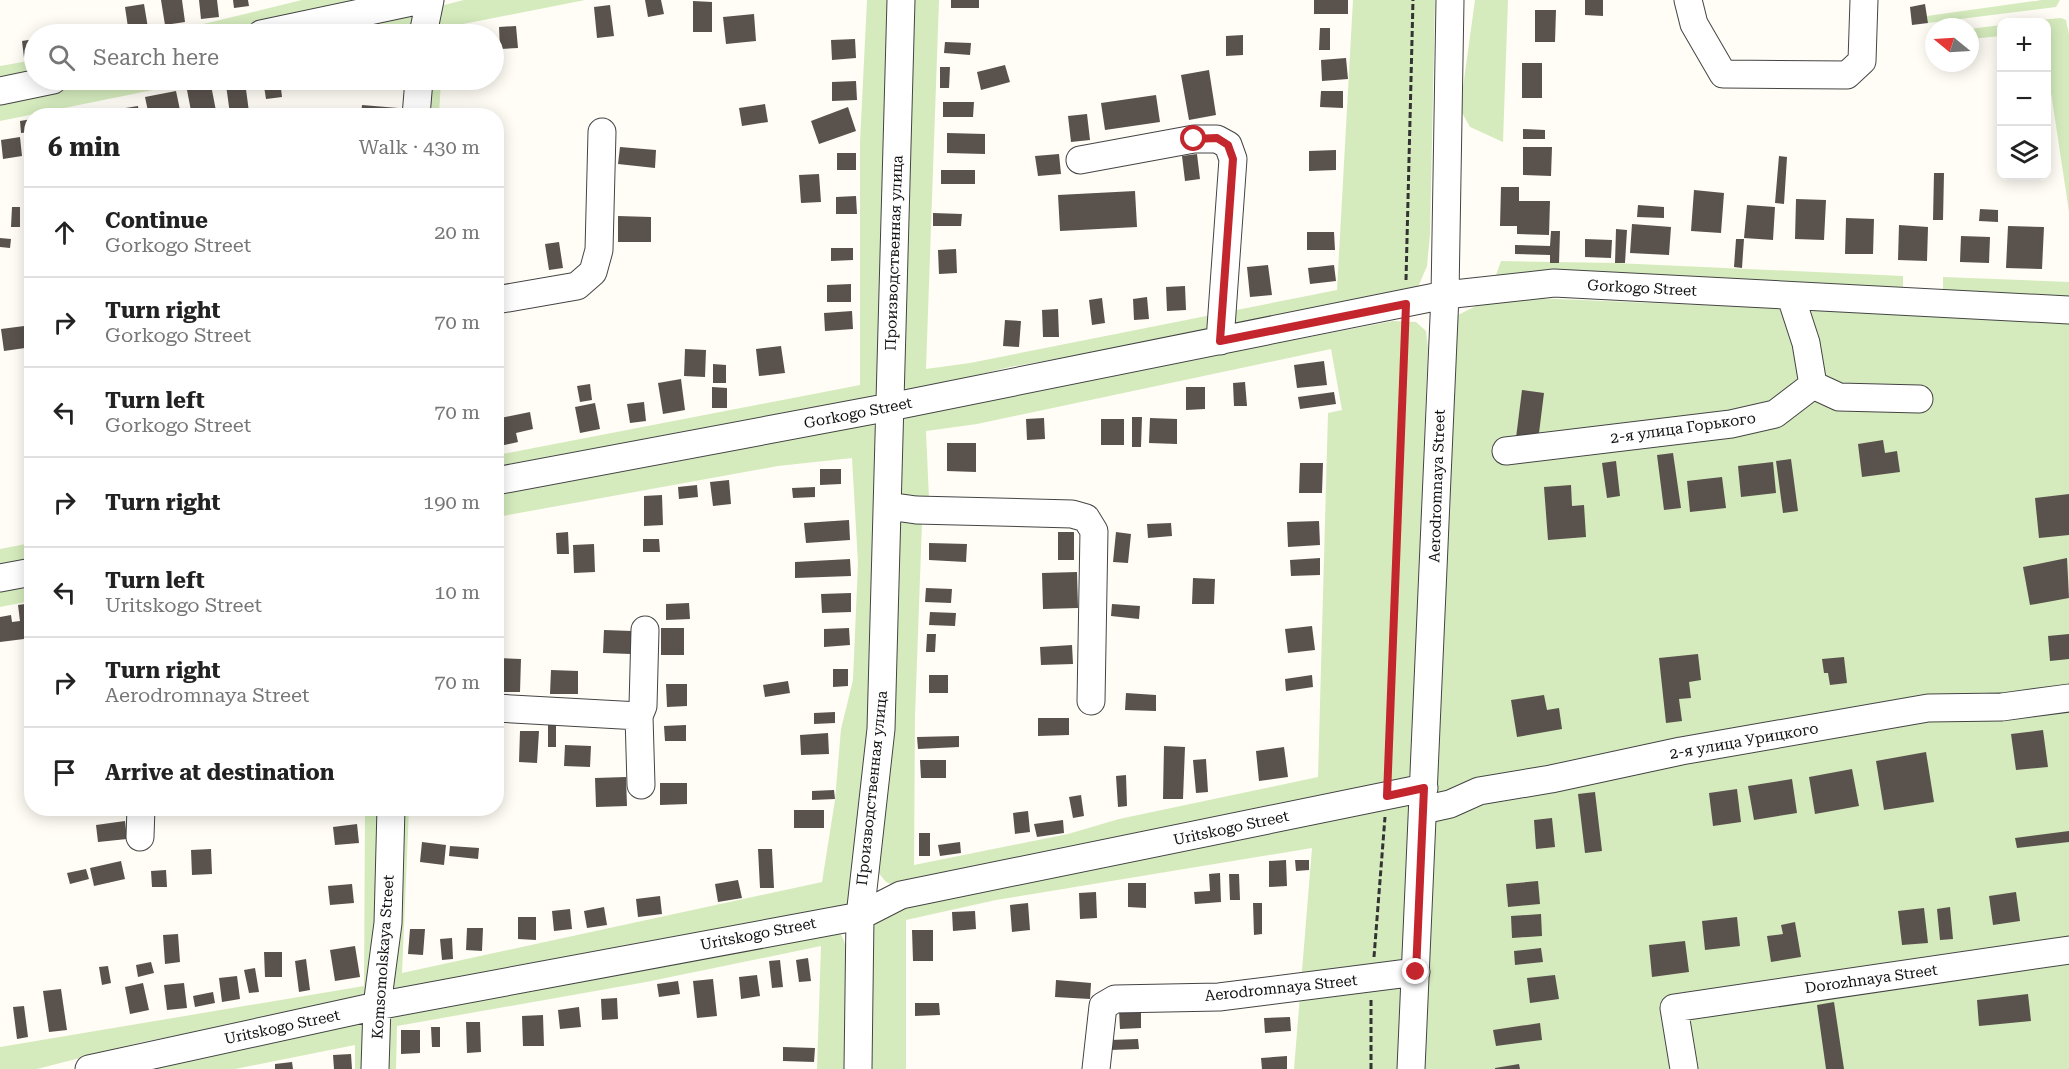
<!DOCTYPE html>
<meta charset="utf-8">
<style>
body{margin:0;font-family:"Roboto Serif",serif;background:#f2f2f2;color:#222}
.controls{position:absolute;right:18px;top:18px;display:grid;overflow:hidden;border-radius:12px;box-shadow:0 3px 15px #0003}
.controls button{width:54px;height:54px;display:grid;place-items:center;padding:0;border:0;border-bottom:2px solid #e0e0e0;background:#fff;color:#222;font:30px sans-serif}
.compass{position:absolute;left:1925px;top:18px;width:54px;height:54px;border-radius:50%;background:#fff;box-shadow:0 3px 15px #0003;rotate:288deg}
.stop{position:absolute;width:18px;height:18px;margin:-14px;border:4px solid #c4262e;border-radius:50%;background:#fff}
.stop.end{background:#c4262e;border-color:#fff;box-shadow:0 2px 6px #0008}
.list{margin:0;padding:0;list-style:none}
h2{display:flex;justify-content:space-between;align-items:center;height:78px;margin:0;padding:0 24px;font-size:26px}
h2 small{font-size:20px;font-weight:400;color:#767676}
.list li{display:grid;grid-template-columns:39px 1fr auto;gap:18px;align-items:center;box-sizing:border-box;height:90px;padding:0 24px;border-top:2px solid #e0e0e0}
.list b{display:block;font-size:22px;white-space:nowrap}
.list p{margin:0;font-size:20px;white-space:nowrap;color:#767676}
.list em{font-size:20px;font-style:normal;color:#767676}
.icon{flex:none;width:33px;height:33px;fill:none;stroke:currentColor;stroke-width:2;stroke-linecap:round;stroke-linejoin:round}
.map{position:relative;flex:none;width:2069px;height:1069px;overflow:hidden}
.search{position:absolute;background:#fff;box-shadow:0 3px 15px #0003;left:24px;top:24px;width:480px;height:66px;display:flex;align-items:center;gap:15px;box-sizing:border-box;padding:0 21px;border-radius:33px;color:#767676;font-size:22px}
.panel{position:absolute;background:#fff;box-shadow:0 3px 15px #0003;left:24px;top:108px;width:480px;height:708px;border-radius:24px}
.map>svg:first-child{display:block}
</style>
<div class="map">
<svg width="2069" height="1069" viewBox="0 0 2069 1069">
<rect width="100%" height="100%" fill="#fffdf5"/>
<path fill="#d5ebbd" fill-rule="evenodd" d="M302,0H389L236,34H162Z
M464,0H585L443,28L442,34H430L436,7Z
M867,0H894L878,398L497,470V455L860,385V142Z
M911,0H939L926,369L970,363L1337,290L1353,0H1435L1430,234L1427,266L1418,287L1387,300L1010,367L909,392L900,383Z
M1475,0H1508L1503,142L1470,127L1460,109Z
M2042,0H2060L2056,7L1928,23L1927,16Z
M410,14L416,22V34H295Z
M2061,18L2066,20L2069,34V212L2047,66L2046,22H2019Z
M2001,25V36L1970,39V29Z
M34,60V75L0,82V66Z
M85,80H202L0,121V98Z
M426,80H441L439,115L423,116Z
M1501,261L1615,263L1903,276V293L1534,279L1496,275Z
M1943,277L2069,282V301L1943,297Z
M1533,298L2069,320V1069H1424L1458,315L1480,304Z
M1393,321L1416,322L1426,331L1428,347L1411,766L1408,779L900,888L886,882L877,871L899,419L911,413ZM1331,349L1342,410L1328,413L1318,777L1119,819L1068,834L914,865L915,716L922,523L929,499L926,431L977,424Z
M862,422L874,425L880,442L868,747L851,902L837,909L405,992L393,987L400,809H409L402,973L822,882L835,800L841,729L853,680L858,563L852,458L778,466L497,517V491Z
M31,543V559L0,565V549Z
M31,580V601L0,607V586Z
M1399,801L1410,807L1403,1069H1294L1312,848L996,900L906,920V1069H865L868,929L880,912Z
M365,809H386L383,867L367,1000L142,1042L37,1069H0V1047L364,986Z
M839,932C856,949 847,1041 847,1069H817L821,946L646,982L397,1026L396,1069H382L383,1022L396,1015Z
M366,1020L369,1069H355V1045L235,1069H118Z"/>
<path fill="#5a524d" d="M161,0H182L185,22L165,25Z
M199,0H217L219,17L201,19Z
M233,0H248L249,6L234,8Z
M645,0H661L664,14L648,17Z
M951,0H979V8H951Z
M1314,0H1348V14H1314Z
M1585,0H1603V16L1585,15Z
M693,1L712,2V32H693Z
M144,4L149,34H129L125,7Z
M1925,4L1928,23L1912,25L1910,7Z
M610,5L614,36L597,38L594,7Z
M1535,10H1556L1555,42H1535Z
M754,14L756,41L726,44L723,17Z
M516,26L518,48L500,49L499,27Z
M1320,28H1330V50H1319Z
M94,29L95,34H75V31Z
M1243,35V55L1226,56V36Z
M34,39V56L24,58L22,41Z
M855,39L856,58L832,60L831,40Z
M945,42L971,43L970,55L944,53Z
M1346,58L1348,79L1322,81L1321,60Z
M1522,63H1542V98H1522Z
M1005,65L1010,82L981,90L977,72Z
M940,67H950L949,88H940Z
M1209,70L1216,115L1189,120L1181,75Z
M263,80H280L282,97L266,99Z
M341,80H370L371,82L344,89Z
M856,81L857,100L832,101V82Z
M245,82L249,112L230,114L226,85Z
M211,85L216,111L206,113L207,116H192L187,90Z
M176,91L180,110L149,116L145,97Z
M1321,91H1343V108L1320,107Z
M1156,95L1160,122L1105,130L1101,103Z
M943,102H974L973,117H943Z
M765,104L768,122L742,126L739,108Z
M362,105L398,108L397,116H361Z
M138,106L139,116H113V110Z
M848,107L856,131L819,144L811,121Z
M61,111L62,116H41V114Z
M447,111H476V116H447Z
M1087,114L1090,140L1071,142L1068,116Z
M32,119V132L21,133L20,121Z
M1523,129L1545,130V139H1523Z
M947,133L985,134V154L947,153Z
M20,137L22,156L3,159L1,140Z
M620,147L656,150L655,168L618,164Z
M1523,147H1552L1551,176L1523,175Z
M1336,150V170L1309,171V151Z
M837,153H856V170H837Z
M1059,154L1061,174L1038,176L1035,156Z
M1197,154L1200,179L1185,181L1182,156Z
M1779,156L1787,157L1784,204L1775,203Z
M941,170H975V184H941Z
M1934,173H1944L1943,220H1933Z
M819,174L821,202L801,203L799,175Z
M1501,187H1519V201H1550L1549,235L1517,234V226H1500Z
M1694,190L1724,193L1721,233L1691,231Z
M1135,191L1137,227L1060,231L1058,195Z
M856,196L857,214H836V197Z
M1796,199L1826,200L1824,240L1795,239Z
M1638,205L1664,207V218L1637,217Z
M1747,205L1775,207L1773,240L1744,238Z
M12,207H20V227H11Z
M1980,209L1998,210V222L1979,221Z
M933,213L962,214L961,226H933Z
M618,216L651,217V242H618Z
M1846,218L1874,219L1873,254H1845Z
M1632,224L1671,227L1669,255L1630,253Z
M1899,225L1928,227L1927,261L1898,260Z
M2008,226L2044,227L2042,269L2006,268Z
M1616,229L1627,230L1625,263H1615Z
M1551,231H1560L1559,263H1550V255L1515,254V245L1550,246Z
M1307,232H1334L1335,250H1307Z
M1961,236L1990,237L1989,263L1960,262Z
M0,238L11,239L10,248L0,247Z
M1585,239L1612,240L1611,258L1585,257Z
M1736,239H1744L1742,268L1734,267Z
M559,242L563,268L549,270L545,244Z
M831,248H853V260L831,261Z
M956,249L957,273L939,274L938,250Z
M1268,265L1272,295L1250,297L1247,267Z
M1334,265L1336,281L1310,284L1308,268Z
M851,284V302H827V285Z
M1185,286L1186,310L1167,311L1166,287Z
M1147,297L1149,319L1134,320L1133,299Z
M1102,298L1105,323L1092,325L1089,300Z
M1058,309L1059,337H1043L1042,310Z
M852,311L853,329L825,331L824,313Z
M1005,320L1021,321L1019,347L1003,346Z
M32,325V347L4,351L1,329Z
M781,346L785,373L759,376L756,349Z
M685,349L706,350L705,377L684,376Z
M1324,361L1327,385L1297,388L1294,365Z
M713,364L726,365V383H713Z
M681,379L685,410L663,414L658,383Z
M1245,382L1247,406H1234L1233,383Z
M590,384L592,400L580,402L577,386Z
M712,387L727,388V408H712Z
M1186,387H1205V409L1186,410Z
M1522,390L1544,393L1538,441L1516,438Z
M1334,392L1336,404L1300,409L1298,397Z
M644,402L646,421L630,423L627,404Z
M595,403L600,429L580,433L575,407Z
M530,412L533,429L516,433L518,442L500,446L496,419Z
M1132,417H1142L1141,447H1132Z
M1044,418L1045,439L1027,440L1026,419Z
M1150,418L1177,419V444L1149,443Z
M1101,419H1124V445H1101Z
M1883,440L1885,453L1897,451L1900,472L1862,477L1858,444Z
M947,443H976V472L947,471Z
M1673,453L1681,508L1664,510L1657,455Z
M1791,459L1798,511L1783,513L1776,461Z
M1616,461L1620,496L1607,498L1602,463Z
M1773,462L1776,493L1741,497L1738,466Z
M1300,463H1323L1322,493H1299Z
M820,469H841V484L820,485Z
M1722,477L1726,508L1690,512L1687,481Z
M729,480L731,504L713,506L710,482Z
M697,485L698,497L679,499L678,487Z
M1571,485L1572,506L1584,505L1586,537L1548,540L1544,487Z
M815,487V497L793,498L792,488Z
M2069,494V535L2039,538L2035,498Z
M662,495L663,525L644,526V496Z
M849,520L850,540L806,543L804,523Z
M1319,521L1320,545L1288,547L1287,522Z
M1171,523L1172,536L1148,538L1147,524Z
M568,532L569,554H557L556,533Z
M1058,532H1074V560H1058Z
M1116,532L1131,534L1128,563L1113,562Z
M643,539H659L660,552H643Z
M929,543L967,544L966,562L929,560Z
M594,544L595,572L574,573L573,545Z
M1320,558V575L1291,576L1290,560Z
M2067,558L2069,598L2030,605L2023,567Z
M850,559L851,576L795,578V562Z
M1077,572L1078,608L1043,609L1042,573Z
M1193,578L1215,579L1214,604H1192Z
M926,588L952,589L951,603L925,602Z
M851,593V612L822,613L821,594Z
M32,603V638L0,642V617L11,615L12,622L20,621L18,605Z
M689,603L690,619L666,620V604Z
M1112,604L1140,606L1139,619L1111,616Z
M930,612L956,613L955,626L929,625Z
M1312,626L1315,650L1288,653L1285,629Z
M661,628H684V655H661Z
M849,628L850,645L824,647V629Z
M604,630L632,631L631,654L603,653Z
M927,634H936L935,652H926Z
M2069,634V659L2050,661L2048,636Z
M1072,645L1073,664L1041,665L1040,647Z
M1698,654L1701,680L1689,682L1691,698L1679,699L1682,721L1666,723L1659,658Z
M1844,657L1847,683L1830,685L1828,673H1824L1822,659Z
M496,658L521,659L520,692H496Z
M833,669H848V686L833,687Z
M551,670L578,671V694H550Z
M929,675H948V693H929Z
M1312,675L1313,687L1286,691L1285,679Z
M788,681L790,693L765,697L763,685Z
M666,684H687V706L667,707Z
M1126,693L1156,695V711L1125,710Z
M1544,695L1547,710L1559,708L1562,729L1517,737L1511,700Z
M835,712V723L814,724V713Z
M1038,718H1069V735L1038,736Z
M548,725H556V747H548Z
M686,725V741H665L664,726Z
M2043,730L2048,767L2016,770L2011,734Z
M520,731H539L537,763L519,762Z
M496,732H501L499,763H496Z
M828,733L829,754L801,755L800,735Z
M959,736V747L918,749L917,737Z
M565,745L591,746L590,767L564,766Z
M1164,746L1185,747L1183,799H1163Z
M1284,747L1288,777L1259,781L1256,751Z
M1926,752L1934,802L1884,810L1876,761Z
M1206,759L1208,792L1196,793L1193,760Z
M920,760H946V778H921Z
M1852,769L1859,806L1815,814L1809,777Z
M1126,775L1127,806L1118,807L1116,776Z
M626,777L627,806L596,807L595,778Z
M1792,779L1797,813L1754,820L1748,786Z
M660,783H687V804L660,805Z
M1737,789L1741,822L1713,826L1709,793Z
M834,790L835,799L812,800V791Z
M1595,792L1602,851L1585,853L1578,794Z
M1081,795L1084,816L1073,818L1069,797Z
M794,810H824V828H794Z
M1028,811L1030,832L1015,834L1013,813Z
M1552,818L1555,847L1536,849L1534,820Z
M1063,820L1064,833L1037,837L1034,824Z
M125,821L127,839L98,842L96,825Z
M357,824L359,843L335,845L333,827Z
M2069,831V842L2017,848L2015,838Z
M919,833H930V856H919Z
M422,842L446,845L444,865L420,862Z
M960,842L961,853L940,856L938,845Z
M450,846L479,848L478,859L449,856Z
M211,849L212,874L192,875L191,850Z
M758,849H772L774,888H760Z
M1286,860L1287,886L1269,887V861Z
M1295,860H1309V870L1296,871Z
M121,861L125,879L94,886L90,868Z
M86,869L89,879L70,884L67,873Z
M166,870L167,887H152L151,871Z
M1220,873L1221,902L1195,904L1194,892L1210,891L1209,874Z
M1229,874H1239L1240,900H1230Z
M738,880L742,898L718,902L715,884Z
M1538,881L1540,904L1508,907L1506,884Z
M1128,883H1146V908L1128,907Z
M352,884L354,903L330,905L328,886Z
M1096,892L1097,918L1080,919L1079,893Z
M2016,892L2020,921L1993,925L1989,896Z
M660,896L662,914L638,917L636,899Z
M1028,903L1030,930L1012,932L1010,905Z
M1253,903H1262V934L1254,935Z
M604,907L607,925L587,928L584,911Z
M1950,907L1953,939L1940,940L1937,909Z
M1924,908L1928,943L1902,945L1898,911Z
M570,909L572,929L554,931L552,911Z
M975,911L976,929L953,931L952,912Z
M1541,914L1542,936L1512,938L1511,916Z
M518,917H536V940L518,939Z
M1737,917L1740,946L1705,950L1702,921Z
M1795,922L1801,957L1771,962L1767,936L1783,934L1781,925Z
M467,928H483L482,951L466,950Z
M410,929H425L423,955L408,954Z
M912,930H933V961H913Z
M178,934L180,962L165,964L163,935Z
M452,938L453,959L442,960L440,939Z
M1685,941L1689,972L1652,977L1649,945Z
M355,946L360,977L335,981L330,950Z
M1541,948L1543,962L1515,965L1514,951Z
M264,952H282V977H265Z
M808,958L811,981L799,982L796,960Z
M306,959L310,990L299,992L295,961Z
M780,960L783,987L772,988L769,961Z
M151,962L154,973L138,977L136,965Z
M108,966L111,983L102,985L99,967Z
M255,968L259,992L249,993L244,970Z
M757,975L760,996L741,999L739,977Z
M1555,975L1559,999L1530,1003L1527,978Z
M237,976L240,999L222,1002L219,978Z
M713,979L717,1016L697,1018L693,981Z
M1056,980L1091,983L1090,999L1055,997Z
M678,981L680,994L659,997L657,984Z
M143,983L149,1010L130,1014L125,987Z
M184,983L187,1008L167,1010L164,985Z
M61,989L67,1030L49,1032L43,991Z
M213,992L215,1003L195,1007L193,996Z
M2028,994L2031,1021L1979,1026L1977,1000Z
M617,998L618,1019L602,1020L601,999Z
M1834,1002L1844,1069H1826L1817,1005Z
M915,1003H939L940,1015L915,1016Z
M24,1006L28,1037L17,1039L13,1007Z
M579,1007L581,1027L560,1029L558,1010Z
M1119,1010H1141V1028L1120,1029Z
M543,1015L544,1046H523L522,1016Z
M1290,1017L1291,1031L1265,1033L1264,1018Z
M466,1022H480L481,1052L467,1053Z
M1540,1023L1542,1040L1496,1046L1493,1030Z
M431,1027H440V1047H432Z
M401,1030H420V1053L401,1054Z
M1138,1039L1139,1049L1110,1050V1040Z
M783,1047L815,1048L814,1062L783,1061Z
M351,1054L352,1069H334L333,1055Z
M1287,1056V1069H1262L1261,1058Z
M292,1062L293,1069H275V1064Z
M1519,1064L1520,1069H1495V1068Z"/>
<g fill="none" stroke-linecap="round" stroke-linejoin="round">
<g stroke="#444" stroke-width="29">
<path id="minor" d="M1688,0L1694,24L1723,74L1847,75L1862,61L1864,0
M261,34L421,0
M423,34L430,0
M0,91L53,80
M416,116L419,80
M1080,160L1194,139H1217L1228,145L1233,159L1220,341
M1791,297L1806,343L1813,385
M496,300L577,286L593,272L599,250L602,132
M1506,451L1731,424L1775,414L1813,385L1839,397L1919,399
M496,481L890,407L1445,295L1554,283L2069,310
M888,506L916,510L1072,514L1086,518L1094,531L1091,701
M0,578L32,572
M496,708L639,716
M641,785L639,716L643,706L645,630
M1423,810L1450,804L1479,791L1551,779L1681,751L1928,708L2002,707L2069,698
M140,837L141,808
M89,1069L377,1006L860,916L901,895L1424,788
M375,1069L377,1006L388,923L391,808
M858,1069L860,916L881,729L901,0
M1096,1069L1103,1006L1115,999L1219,997L1416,972
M1411,1069L1445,295L1450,0
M1684,1069L1674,1008L2069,950"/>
</g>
<path stroke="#333" stroke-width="3" stroke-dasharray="6 3" stroke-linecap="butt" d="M1406,280L1413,0
M1388,775L1405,326
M1374,957L1385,817
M1371,1069V999"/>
<use href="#minor" stroke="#fff" stroke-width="27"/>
</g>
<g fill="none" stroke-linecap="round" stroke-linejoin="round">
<path stroke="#c4262e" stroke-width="8" d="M1194,139L1217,138L1228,145L1233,159L1220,341L1406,304L1387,796L1424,788L1416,972"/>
</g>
<g text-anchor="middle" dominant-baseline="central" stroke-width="6" stroke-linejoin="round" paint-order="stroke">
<g font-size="15" fill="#111" stroke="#fff">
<text transform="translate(894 253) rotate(-88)">Производственная улица</text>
<text transform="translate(1642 288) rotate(3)">Gorkogo Street</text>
<text transform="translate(858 413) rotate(-11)">Gorkogo Street</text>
<text transform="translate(1683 428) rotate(-8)">2-я улица Горького</text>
<text transform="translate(1437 486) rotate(-88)">Aerodromnaya Street</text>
<text transform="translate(1744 741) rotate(-10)">2-я улица Урицкого</text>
<text transform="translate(872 788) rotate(-84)">Производственная улица</text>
<text transform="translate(1231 828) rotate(-12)">Uritskogo Street</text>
<text transform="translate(758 934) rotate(-11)">Uritskogo Street</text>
<text transform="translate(383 957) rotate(-86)">Komsomolskaya Street</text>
<text transform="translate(1871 979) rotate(-8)">Dorozhnaya Street</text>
<text transform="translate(1281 988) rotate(-6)">Aerodromnaya Street</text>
<text transform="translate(282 1027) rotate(-12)">Uritskogo Street</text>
</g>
</g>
</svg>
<div class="controls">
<button>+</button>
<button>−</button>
<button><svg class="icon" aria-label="layers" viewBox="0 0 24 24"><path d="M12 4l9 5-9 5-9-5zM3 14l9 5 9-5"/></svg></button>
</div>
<svg class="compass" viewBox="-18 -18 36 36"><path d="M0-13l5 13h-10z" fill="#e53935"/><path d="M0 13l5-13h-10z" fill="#767676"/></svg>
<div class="stop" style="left:1194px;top:139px"></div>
<div class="stop end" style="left:1416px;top:972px"></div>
<div class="search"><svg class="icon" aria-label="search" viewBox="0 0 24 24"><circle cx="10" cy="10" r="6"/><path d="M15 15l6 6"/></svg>Search here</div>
<section class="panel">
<h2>6 min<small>Walk · 430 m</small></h2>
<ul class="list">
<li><svg class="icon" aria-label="ahead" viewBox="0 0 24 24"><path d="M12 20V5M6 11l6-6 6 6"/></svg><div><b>Continue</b><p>Gorkogo Street</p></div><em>20 m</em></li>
<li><svg class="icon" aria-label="right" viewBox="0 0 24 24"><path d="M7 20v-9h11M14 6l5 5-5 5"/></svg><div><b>Turn right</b><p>Gorkogo Street</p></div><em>70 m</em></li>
<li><svg class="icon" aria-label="left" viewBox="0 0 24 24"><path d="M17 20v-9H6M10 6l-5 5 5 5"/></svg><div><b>Turn left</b><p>Gorkogo Street</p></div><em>70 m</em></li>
<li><svg class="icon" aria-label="right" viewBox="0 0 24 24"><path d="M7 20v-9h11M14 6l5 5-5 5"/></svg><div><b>Turn right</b></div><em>190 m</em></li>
<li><svg class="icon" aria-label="left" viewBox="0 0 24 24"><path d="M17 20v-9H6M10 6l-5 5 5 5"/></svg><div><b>Turn left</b><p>Uritskogo Street</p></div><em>10 m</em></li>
<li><svg class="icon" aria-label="right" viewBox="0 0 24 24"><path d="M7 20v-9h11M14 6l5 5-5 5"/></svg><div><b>Turn right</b><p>Aerodromnaya Street</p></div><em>70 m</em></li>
<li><svg class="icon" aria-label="arrive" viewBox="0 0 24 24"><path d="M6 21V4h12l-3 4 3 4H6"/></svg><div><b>Arrive at destination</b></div></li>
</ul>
</section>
</div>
